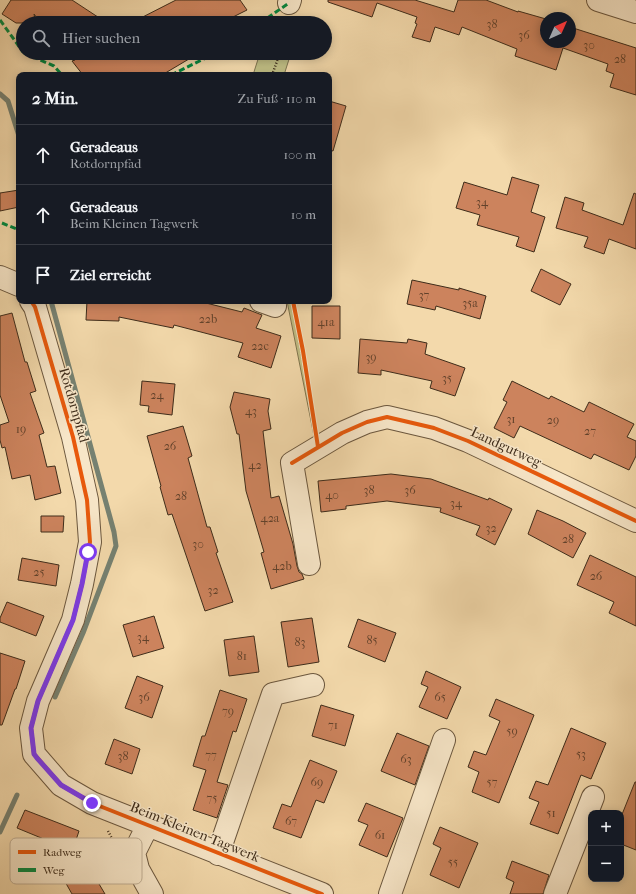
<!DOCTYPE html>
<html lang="de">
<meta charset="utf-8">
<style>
body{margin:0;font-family:"IM FELL French Canon",serif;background:#20242c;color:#f1f3f6}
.controls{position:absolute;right:12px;bottom:12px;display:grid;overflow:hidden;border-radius:8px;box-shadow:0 2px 10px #0003}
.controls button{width:36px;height:36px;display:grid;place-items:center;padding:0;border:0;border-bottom:1px solid #363941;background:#171b24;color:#f1f3f6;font:20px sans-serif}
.compass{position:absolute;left:540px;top:12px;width:36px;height:36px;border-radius:50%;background:#171b24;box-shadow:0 2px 10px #0003;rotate:45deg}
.stop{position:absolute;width:12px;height:12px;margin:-9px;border:3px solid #7c3aed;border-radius:50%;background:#fff}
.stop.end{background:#7c3aed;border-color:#fff;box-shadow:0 1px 4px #0008}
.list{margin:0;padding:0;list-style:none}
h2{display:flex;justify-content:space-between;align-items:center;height:52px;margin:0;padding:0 16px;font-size:17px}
h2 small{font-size:13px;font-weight:400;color:#9ea1a6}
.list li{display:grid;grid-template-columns:26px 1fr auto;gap:12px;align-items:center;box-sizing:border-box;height:60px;padding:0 16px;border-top:1px solid #363941}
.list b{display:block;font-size:15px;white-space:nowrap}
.list p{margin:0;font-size:13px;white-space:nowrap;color:#9ea1a6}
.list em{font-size:13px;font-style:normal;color:#9ea1a6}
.icon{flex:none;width:22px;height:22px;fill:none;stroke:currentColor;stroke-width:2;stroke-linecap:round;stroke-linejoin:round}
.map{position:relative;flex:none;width:636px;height:894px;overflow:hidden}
.search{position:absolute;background:#171b24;box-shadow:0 2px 10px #0003;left:16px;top:16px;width:316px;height:44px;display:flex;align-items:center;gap:10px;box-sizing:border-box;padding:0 14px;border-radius:22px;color:#9ea1a6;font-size:15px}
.panel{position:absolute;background:#171b24;box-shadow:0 2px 10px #0003;left:16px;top:72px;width:316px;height:232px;border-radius:8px}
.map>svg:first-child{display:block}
</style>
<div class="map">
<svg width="636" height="894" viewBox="0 0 636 894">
<rect width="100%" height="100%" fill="#f3d9ab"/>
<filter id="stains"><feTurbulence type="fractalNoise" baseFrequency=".005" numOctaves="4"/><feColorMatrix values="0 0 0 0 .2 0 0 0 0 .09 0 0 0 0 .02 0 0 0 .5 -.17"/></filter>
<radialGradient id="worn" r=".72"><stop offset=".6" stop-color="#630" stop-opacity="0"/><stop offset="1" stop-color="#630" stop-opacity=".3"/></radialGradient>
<path fill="#c1be84" stroke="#80754f" d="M260,53H291L284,75H253Z
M287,301H292L317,434L314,436Z"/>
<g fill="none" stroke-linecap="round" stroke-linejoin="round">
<path stroke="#768171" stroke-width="5" d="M0,94L8,101L19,136
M51,301L114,532L116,546L83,633L55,697
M0,832L17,795"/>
</g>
<path fill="#cc835d" stroke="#3e2c1a" d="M11,0H72L107,23H41L34,14L36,23H16L2,14Z
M176,0H240L247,10L221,23H131Z
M328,0H415L454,12L458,0H486L518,12V11L546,19V42H570V27L636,48V95L610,87L614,74L606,71L608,64L563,48L556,70L515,56L517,49L462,27L459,35L435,27L430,42L412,37L417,24L415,23L417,17L377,3L372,17L328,2Z
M63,53H199L162,75H83L72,61L75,60Z
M329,101L346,106L333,151L329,150Z
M512,177L539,185L531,212L545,217L534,252L516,246L519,237L477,225L480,215L456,208L464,182L507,195Z
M19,190V207L0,211V193Z
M634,193L636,194V249L609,239L604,254L584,247L588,237L556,228L565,197L584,203L582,210L623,225Z
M541,269L571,284L560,305L531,291Z
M412,280L459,290V288L486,296L480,319L436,306L435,310L407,304Z
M87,301H198L242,312L244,308L262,315L256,328L281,336L271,368L238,357L243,343L174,325L173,328L119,317V321L86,320Z
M312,306H340V339L312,338Z
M12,313L25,362H27L36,391L30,393L44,433L39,435L47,467L55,466L61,493L35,500L30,475L12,479L5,447L2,448L0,440V425L9,422L0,395V316Z
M360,339L407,343L408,339L427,343L425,354L465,368L455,396L430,388L432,381L381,370V375L358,373Z
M142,381L175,384L172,415L148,412L149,406L140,405Z
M512,381L549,399L551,396L584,412L589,402L634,424L627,437L636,441V456L629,470L594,454L591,459L520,426L514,438L494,428L507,402L503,400Z
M234,392L270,399L268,411L271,429L263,431L271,498L279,496L293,544L297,566L299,572L302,574L304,579L271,589L261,553L264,552L246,491L239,434H237L230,407Z
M183,426L192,456L188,458L207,527H210L218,552L216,553L233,602L205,611L172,514L168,515L160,487L161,486L147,436Z
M391,474L431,479L488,500L489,498L512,509L495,545L476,535L480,526L440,512L441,508L387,501L346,506V509L321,512L318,481Z
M537,510L563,521L586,533L573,558L528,534Z
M41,516H64L63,532H41Z
M590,555L636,577V626L609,613L614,602L577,585Z
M22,558L59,565L56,586L18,580Z
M7,602L44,616L36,636L0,622V618Z
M154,616L164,648L133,657L123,625Z
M312,618L319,662L288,667L281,622Z
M358,619L396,633L385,662L348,647Z
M254,636L259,672L229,676L224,640Z
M0,653L25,661L16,689H15L2,725H0Z
M426,671L461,687L447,719L419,707L428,687L421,684Z
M137,676L163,686L152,718L125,708Z
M220,690L247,699L236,732L233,731L217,782L228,785L217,818L193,810L206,770L193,766L202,736H205Z
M496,699L534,715L499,803L472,792L479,772L468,767L474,751L486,755L500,721L489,716Z
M321,705L354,715L345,746L312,736Z
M571,728L606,743L591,779L581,775L558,834L530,824L539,802L529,798L536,781L548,785Z
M397,733L429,746L415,785L381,771Z
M114,739L140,749L132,774L105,764Z
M310,760L337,771L324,803L316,800L301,838L273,828L282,804L291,807Z
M635,782H636V850L621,844V817Z
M366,803L403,818L387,857L359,845L368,825L358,821Z
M25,810L79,831L75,843L83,856L50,844L51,842L17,828Z
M440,827L478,843L459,888L430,875L441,848L433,844Z
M83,857L105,894H72L59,871Z
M512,861L549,875L543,894H510L514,882L506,878Z"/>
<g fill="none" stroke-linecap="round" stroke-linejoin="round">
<g stroke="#6b573e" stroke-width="24">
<path id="minor" d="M598,0L636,12
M289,3L290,0
M0,277L19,285
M31,301L35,307L73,437L87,500L90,542L82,584L73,620L38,701L31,728L34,754L61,785L92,803L322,894
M261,301L275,306
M309,564L292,463L342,433L367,422L387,417L434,428L468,441L636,521
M148,825L134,853L138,869L152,894
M218,854L273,694L313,685
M390,894L444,740
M555,894L593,797"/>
</g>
<path stroke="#3e2c1a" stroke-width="2.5" stroke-dasharray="1 2" stroke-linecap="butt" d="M272,75L280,53
M294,310L315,427
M108,831L116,846"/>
<use href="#minor" stroke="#f7e6c8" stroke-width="22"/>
<path stroke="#00873e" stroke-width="3" stroke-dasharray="6 3" stroke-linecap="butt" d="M0,20L23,52
M260,23L289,3
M24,53L54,66L62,75
M171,75L216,53
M2,223L19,230"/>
<g stroke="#f7e6c8" stroke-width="6">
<path id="cycleway" d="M31,301L35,307L73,437L87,500L90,542L82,584L73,620L38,701L31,728L34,754L61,785L92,803L322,894
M293,301L303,351L318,447
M292,463L342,433L367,422L387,417L434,428L468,441L636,521"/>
</g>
<use href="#cycleway" stroke="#e8590c" stroke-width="4"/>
</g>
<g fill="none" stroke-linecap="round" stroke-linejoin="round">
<path stroke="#7c3aed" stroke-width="5" d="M88,552L82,584L73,620L38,701L31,728L34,754L37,758L61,785L92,803"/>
</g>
<g text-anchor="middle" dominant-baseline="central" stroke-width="3" stroke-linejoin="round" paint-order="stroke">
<g font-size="12" fill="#62422b">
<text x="492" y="24">38</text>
<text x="524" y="35">36</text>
<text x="589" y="45">30</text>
<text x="620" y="59">28</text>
<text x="482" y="202">34</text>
<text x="424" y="295">37</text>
<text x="470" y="303">35a</text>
<text x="208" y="319">22b</text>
<text x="326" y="322">41a</text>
<text x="260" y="346">22c</text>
<text x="371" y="357">39</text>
<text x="447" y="378">35</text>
<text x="157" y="395">24</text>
<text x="251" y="411">43</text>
<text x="511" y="419">31</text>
<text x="553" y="420">29</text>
<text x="21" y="429">19</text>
<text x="590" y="431">27</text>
<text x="170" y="446">26</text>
<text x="255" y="465">42</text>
<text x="369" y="490">38</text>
<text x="410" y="490">36</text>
<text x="332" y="495">40</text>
<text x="181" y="496">28</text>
<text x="456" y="503">34</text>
<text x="270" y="518">42a</text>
<text x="491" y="528">32</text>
<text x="568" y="539">28</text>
<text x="198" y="544">30</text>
<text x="282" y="566">42b</text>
<text x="39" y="572">25</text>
<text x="596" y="576">26</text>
<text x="213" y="590">32</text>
<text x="143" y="637">34</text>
<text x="372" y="640">85</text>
<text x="300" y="642">83</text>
<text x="242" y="656">81</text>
<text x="144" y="697">36</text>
<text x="440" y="697">65</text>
<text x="228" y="711">79</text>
<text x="333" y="725">71</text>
<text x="512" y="731">59</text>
<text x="581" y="754">53</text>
<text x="211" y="755">77</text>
<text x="123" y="756">38</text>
<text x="406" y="759">63</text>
<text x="317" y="782">69</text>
<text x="492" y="782">57</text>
<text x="212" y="798">75</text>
<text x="551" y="813">51</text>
<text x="291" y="821">67</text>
<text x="380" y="835">61</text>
<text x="453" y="862">55</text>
</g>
<g font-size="14" fill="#3e2c1a" stroke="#f7e6c8">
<text transform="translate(74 405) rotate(74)">Rotdornpfad</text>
<text transform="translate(506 447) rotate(25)">Landgutweg</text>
<text transform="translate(195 832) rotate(22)">Beim Kleinen Tagwerk</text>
</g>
</g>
<rect x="10" y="838" width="132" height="46" rx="6" fill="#f7e6c8" stroke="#c0ae94" stroke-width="1"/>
<rect x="18" y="850" width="18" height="4" fill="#e8590c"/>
<rect x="18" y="868" width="18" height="4" fill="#00873e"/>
<g font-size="11" fill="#3e2c1a">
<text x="43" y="856">Radweg</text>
<text x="43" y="874">Weg</text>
</g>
<rect width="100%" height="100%" filter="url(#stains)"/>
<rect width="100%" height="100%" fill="url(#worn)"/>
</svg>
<div class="controls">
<button>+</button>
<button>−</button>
</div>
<svg class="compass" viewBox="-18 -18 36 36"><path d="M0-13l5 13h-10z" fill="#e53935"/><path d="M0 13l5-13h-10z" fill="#9ea1a6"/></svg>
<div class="stop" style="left:88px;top:552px"></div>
<div class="stop end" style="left:92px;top:803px"></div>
<div class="search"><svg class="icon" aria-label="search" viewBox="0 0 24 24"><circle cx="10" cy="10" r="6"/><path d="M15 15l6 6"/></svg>Hier suchen</div>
<section class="panel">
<h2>2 Min.<small>Zu Fuß · 110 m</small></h2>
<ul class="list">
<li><svg class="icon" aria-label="ahead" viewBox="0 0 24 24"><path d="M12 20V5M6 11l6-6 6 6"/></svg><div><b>Geradeaus</b><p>Rotdornpfad</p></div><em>100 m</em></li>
<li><svg class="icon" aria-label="ahead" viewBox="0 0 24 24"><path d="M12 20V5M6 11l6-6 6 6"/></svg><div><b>Geradeaus</b><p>Beim Kleinen Tagwerk</p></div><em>10 m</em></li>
<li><svg class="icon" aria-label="arrive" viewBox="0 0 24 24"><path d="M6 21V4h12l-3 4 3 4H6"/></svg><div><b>Ziel erreicht</b></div></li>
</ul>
</section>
</div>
